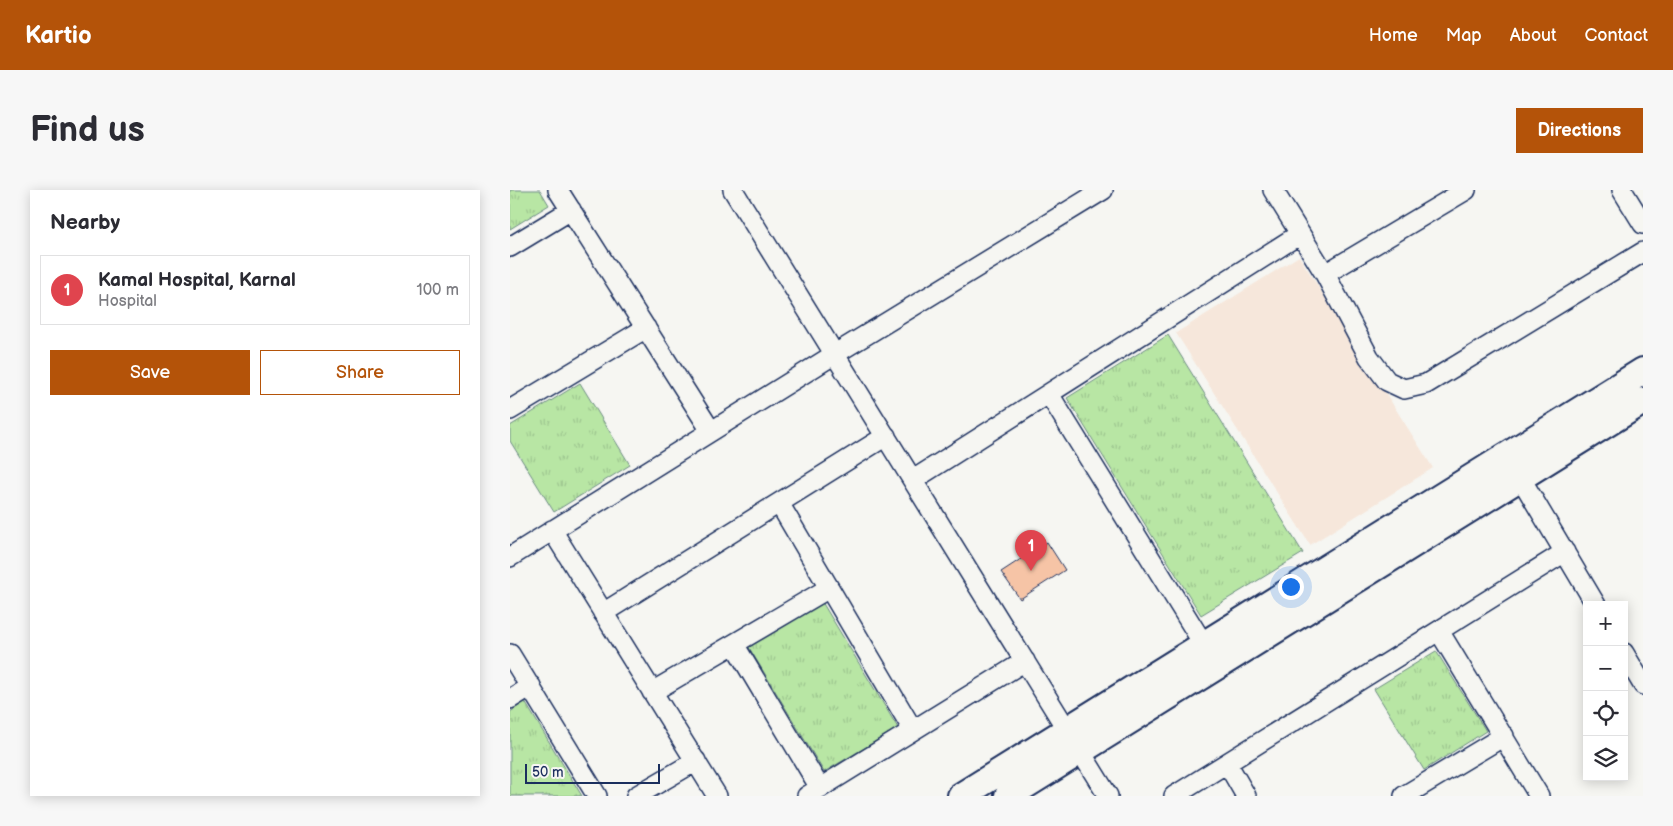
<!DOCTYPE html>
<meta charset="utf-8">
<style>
body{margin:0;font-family:"Balsamiq Sans",sans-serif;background:#f7f7f7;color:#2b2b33}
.controls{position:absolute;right:15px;bottom:15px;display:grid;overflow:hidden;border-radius:0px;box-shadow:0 2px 12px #0003}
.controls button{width:45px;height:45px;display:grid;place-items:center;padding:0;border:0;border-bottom:1px solid #e1e1e2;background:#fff;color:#2b2b33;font:25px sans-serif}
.scale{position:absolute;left:15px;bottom:12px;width:135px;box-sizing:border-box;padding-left:5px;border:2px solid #1b2f5e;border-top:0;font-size:14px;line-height:18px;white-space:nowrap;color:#1b2f5e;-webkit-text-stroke:4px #f6f6f2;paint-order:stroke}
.you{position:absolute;left:780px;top:396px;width:18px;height:18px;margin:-12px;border:4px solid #fff;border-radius:50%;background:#1a73e8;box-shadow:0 0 0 8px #1a73e833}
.badge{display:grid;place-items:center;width:32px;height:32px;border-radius:50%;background:#b45309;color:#fff;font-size:16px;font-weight:700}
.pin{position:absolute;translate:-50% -41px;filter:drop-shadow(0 1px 2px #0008)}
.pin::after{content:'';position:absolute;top:26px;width:18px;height:15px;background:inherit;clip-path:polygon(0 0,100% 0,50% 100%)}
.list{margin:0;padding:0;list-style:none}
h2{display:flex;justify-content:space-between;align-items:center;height:65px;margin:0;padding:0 20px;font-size:21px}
h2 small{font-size:16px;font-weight:400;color:#7c7c81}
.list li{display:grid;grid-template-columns:32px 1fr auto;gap:15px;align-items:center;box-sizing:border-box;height:70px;margin:0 10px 10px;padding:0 10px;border:1px solid #e1e1e2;border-radius:0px}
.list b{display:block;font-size:19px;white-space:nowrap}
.list p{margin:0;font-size:16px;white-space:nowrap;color:#7c7c81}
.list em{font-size:16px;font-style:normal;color:#7c7c81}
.actions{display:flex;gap:10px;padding:15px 20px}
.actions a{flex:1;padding:11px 0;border:1px solid #b45309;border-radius:0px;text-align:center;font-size:18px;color:#b45309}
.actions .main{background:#b45309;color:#fff}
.icon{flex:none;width:28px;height:28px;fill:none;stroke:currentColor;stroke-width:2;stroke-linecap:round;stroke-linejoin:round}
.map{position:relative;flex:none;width:1133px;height:606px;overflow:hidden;border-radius:0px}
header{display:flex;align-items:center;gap:30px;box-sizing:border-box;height:70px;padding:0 25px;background:#b45309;color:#fff}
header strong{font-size:24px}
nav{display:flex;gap:28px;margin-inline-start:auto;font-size:18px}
.intro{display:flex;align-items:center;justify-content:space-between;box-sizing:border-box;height:120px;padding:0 30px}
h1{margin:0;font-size:35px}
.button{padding:12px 22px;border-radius:0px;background:#b45309;color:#fff;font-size:18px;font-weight:700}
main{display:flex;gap:30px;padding:0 30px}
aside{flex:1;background:#fff;border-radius:0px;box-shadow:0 2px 12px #0003}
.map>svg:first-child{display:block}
</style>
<header>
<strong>Kartio</strong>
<nav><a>Home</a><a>Map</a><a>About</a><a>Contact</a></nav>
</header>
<div class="intro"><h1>Find us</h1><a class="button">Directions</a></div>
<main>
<aside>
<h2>Nearby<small></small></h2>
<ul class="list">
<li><span class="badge" style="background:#e0444e">1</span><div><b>Kamal Hospital, Karnal</b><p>Hospital</p></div><em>100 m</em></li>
</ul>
<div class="actions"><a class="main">Save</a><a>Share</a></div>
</aside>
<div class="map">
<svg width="1133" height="606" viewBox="0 0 1133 606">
<defs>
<pattern id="park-tufts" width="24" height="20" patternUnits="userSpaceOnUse" patternTransform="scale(1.25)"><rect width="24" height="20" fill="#b8e6a4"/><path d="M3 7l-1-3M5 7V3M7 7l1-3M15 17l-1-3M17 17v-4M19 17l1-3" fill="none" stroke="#9ec690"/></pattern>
</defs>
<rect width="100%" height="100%" fill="#f6f6f2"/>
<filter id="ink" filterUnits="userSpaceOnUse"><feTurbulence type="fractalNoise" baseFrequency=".02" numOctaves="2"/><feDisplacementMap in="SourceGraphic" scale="10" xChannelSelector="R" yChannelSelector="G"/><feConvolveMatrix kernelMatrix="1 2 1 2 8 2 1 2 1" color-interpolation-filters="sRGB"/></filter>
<g filter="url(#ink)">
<path fill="#f6e7db" d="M789,66L923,278L800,355L666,143Z"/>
<path fill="url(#park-tufts)" stroke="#6a8a81" d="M0,0H30L39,15L0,39Z
M658,145L793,363L691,425L557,208Z
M70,193L120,275L44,322L0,251V236Z
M312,412L388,538L314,582L238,456Z
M926,461L976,541L914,580L864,499Z
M15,512L72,606H0V522Z"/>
<path fill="#f6c4a6" stroke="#1b2f5e" d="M537,352L555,380L510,409L491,382Z"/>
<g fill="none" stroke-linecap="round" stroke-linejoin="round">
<g stroke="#1b2f5e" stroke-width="22">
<path id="street" d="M48,0L201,241
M223,0L598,606
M763,0L815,84L859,167L877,191L894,199L916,194L1133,62
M1112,0L1133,34
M0,57L61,20
M815,84L956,0
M539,204L694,455
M0,220L136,138
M1010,287L1086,415
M403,290L790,44
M269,313L403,540
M42,340L207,606
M0,367L325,164L593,0
M93,423L376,246
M929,441L1029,606
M224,454L310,598
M1114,463L1133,495
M0,464L87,606
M142,502L319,398
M0,509L21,496
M717,573L736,606
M126,606L186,571
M297,606L515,471
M664,606L1055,362
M894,606L994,546"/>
</g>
<g stroke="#1b2f5e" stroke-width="30">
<path id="secondary" d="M451,606L1133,181
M498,606L1133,211"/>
</g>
<use href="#street" stroke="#f6f6f2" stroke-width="19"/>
<use href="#secondary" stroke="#f6f6f2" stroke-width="26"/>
</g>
</g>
</svg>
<div class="controls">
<button>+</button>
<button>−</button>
<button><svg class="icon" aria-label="locate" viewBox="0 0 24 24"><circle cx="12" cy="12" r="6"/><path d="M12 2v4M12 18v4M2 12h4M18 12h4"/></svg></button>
<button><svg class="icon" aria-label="layers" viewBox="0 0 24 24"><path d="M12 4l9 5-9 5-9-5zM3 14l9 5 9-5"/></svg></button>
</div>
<div class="scale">50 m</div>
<div class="you"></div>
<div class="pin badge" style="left:521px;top:381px;background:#e0444e">1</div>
</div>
</main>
